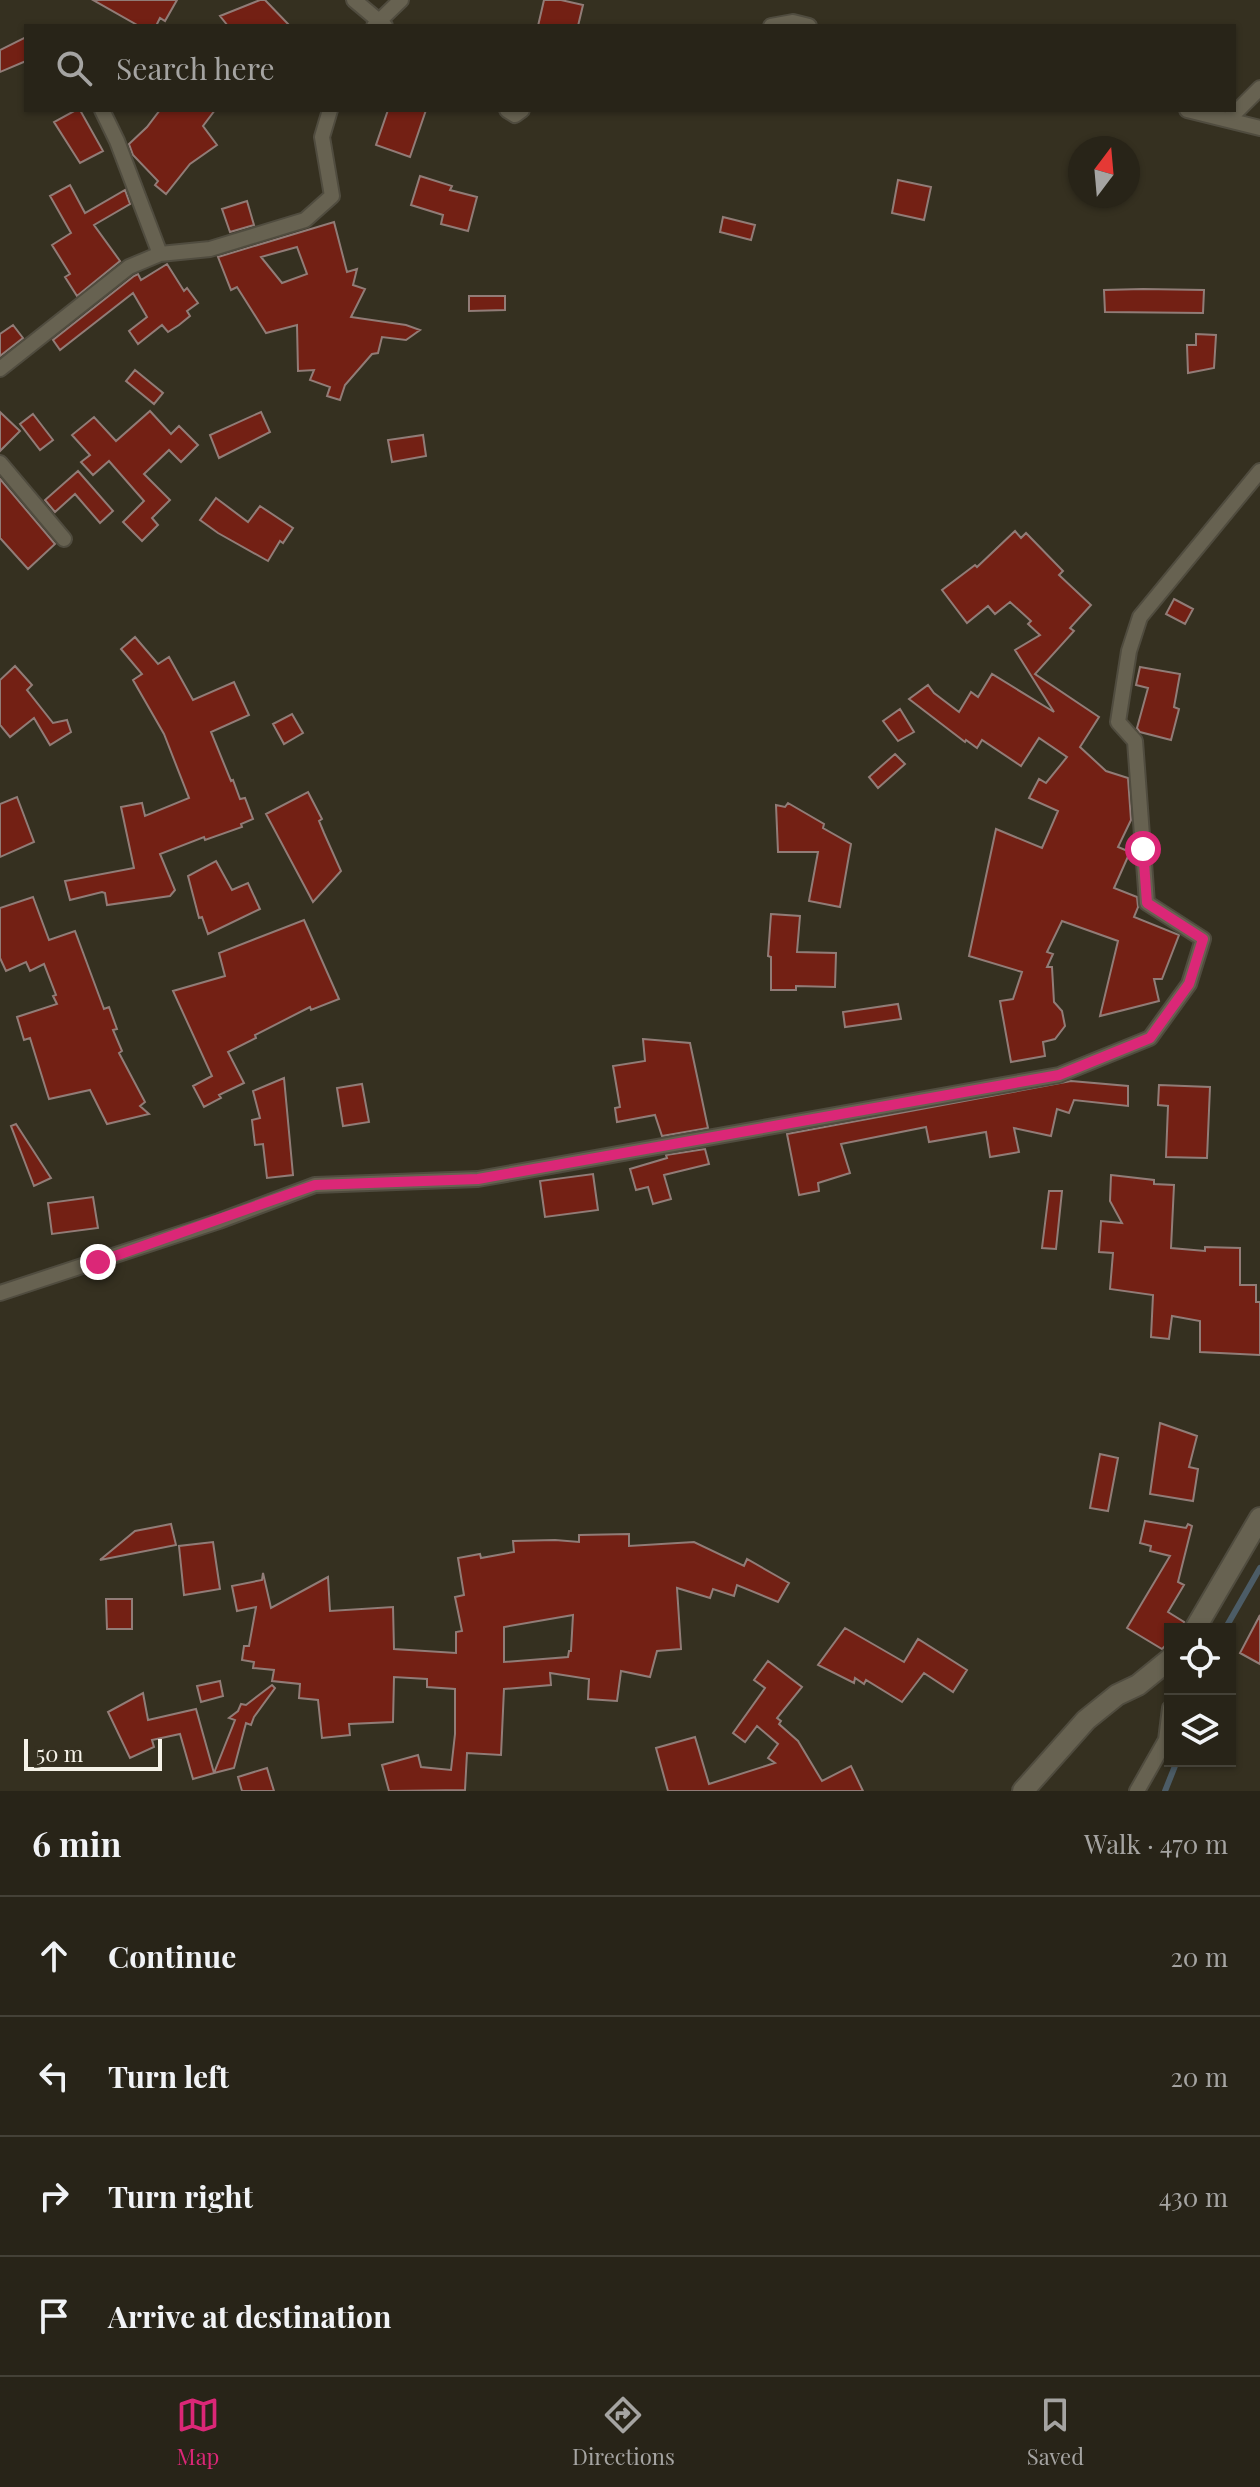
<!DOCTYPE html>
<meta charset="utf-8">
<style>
body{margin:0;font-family:"Playfair Display",serif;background:#343025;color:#f1f3f6}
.controls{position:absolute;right:24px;bottom:24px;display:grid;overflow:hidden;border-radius:0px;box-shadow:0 2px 6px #0004}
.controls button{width:72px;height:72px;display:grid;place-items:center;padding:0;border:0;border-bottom:2px solid #444137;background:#282418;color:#f1f3f6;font:40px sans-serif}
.compass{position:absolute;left:1068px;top:136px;width:72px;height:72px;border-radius:50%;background:#282418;box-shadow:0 2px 6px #0004;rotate:16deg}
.scale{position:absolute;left:24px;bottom:20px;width:138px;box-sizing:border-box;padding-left:8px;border:4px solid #f5f2e8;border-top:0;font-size:22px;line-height:28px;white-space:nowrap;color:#f5f2e8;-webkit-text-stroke:6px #353020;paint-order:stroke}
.stop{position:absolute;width:24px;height:24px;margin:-18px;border:6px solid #db2777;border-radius:50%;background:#fff}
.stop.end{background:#db2777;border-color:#fff;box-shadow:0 2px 8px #0008}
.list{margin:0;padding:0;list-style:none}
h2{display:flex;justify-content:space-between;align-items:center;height:104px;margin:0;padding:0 32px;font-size:34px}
h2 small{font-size:26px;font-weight:400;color:#a5a4a2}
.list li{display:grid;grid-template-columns:52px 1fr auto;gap:24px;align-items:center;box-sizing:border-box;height:120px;padding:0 32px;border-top:2px solid #444137}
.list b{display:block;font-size:30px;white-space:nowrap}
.list em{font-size:26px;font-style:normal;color:#a5a4a2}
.icon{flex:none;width:44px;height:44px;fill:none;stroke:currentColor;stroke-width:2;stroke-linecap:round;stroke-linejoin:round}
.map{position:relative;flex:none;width:1260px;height:1791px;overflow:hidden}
.search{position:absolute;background:#282418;box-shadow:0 2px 6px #0004;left:24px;right:24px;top:24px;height:88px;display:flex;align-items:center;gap:20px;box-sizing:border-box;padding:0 28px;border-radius:0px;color:#a5a4a2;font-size:30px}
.sheet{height:584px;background:#282418}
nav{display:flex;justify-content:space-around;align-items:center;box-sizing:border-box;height:112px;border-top:2px solid #444137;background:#282418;font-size:22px;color:#a5a4a2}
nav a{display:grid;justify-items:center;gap:4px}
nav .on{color:#db2777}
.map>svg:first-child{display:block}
</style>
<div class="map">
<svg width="1260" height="1791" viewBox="0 0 1260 1791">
<rect width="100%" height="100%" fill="#353020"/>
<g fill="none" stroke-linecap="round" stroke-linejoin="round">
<path stroke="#4c5c66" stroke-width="6" d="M1225,1629L1260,1568
M1165,1791L1177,1761"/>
</g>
<path fill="#732014" stroke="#917c77" stroke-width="2" fill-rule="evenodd" d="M93,0H177L165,21L160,18L156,26H139Z
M260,0H265L290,26H228L220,16Z
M544,0H561L583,5L578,26H538Z
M26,37V61L0,72V50Z
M76,110H80L103,151L80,163L54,122Z
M160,110H215L203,126L217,145L190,164L166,194L155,185L158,181L133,155L129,144L147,127Z
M388,110H426L410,157L376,145Z
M420,176L452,186L450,190L477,197L468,231L441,224L443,215L411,205Z
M898,180L931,187L924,220L892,213Z
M70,185L85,213L125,190L130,204L94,225L120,261L77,296L65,277L70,274L52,245L71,233L50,196Z
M247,201L254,225L230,232L222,209Z
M723,217L755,225L751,240L720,232Z
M334,222L347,272L357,269L353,285L365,289L351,317L406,325L420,330L406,340L382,337L378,353L372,354L345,385L340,400L327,396L330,387L310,380L314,370L298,371L297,325L266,333L237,287L231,290L218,257ZM297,247L307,274L282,283L261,257Z
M167,264L184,291L187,288L198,303L187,311L190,316L179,325L168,332L162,325L138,344L129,331L147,317L133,293L60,350L53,340L134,276L138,274L141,280Z
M1143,289L1204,290L1203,313L1105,312L1104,290Z
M469,296H505V310L469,311Z
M13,325L23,338L0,356V334Z
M1196,334L1216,335L1214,368L1188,373L1187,345H1196Z
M135,370L163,393L154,404L126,381Z
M150,411L171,434L179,426L198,445L181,462L169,450L144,474L170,500L152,518L158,525L142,541L123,522L144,501L109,461L93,475L81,462L90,455L72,435L94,417L116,441Z
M0,412L20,431L0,451Z
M261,412L270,432L219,458L210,435Z
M33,414L53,440L40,450L20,424Z
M423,435L426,456L392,462L388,440Z
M78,471L113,511L100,523L75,494L55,512L45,500Z
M0,479L55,544L28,569L0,538Z
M216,498L248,522L260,506L293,528L283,543L280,541L268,561L218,533L200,520Z
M1015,531L1021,538L1026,533L1063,571L1059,575L1091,605L1070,628L1074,631L1035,674L1099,717L1080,747L1106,771L1128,778L1131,820L1118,847L1130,852L1114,888L1137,897L1138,907L1134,917L1179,935L1162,979H1154L1159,1001L1100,1016L1118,941L1062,921L1047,952L1053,954L1047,967H1052L1054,1002L1062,1011L1065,1026L1055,1039L1043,1042L1045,1056L1011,1062L1000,1001L1013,999L1022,972L969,956L996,829L1042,848L1058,811L1029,798L1039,779L1046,783L1067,757L1039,738L1021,766L982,740L977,748L966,740L965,742L909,699L928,685L934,693L959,712L971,692L978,697L992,674L1054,712L1015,650L1040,635L1028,624L1031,621L1010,602L995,614L988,606L967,623L942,590L975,565L977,567Z
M1174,599L1193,609L1185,624L1166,614Z
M135,637L158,664L169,657L193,700L234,682L249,715L211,732L231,781L233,780L240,799L245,798L253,819L241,824L242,827L205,840L204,837L160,854L175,890L170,896L107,905L105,893L102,892L70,900L65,881L134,868L121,807L142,803L145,816L189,798L164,734L133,680L142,674L121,649Z
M15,666L32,685L27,690L53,723L67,720L71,732L50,745L34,718L10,737L0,725V680Z
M1140,667L1180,674L1174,707L1179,709L1171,740L1140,732L1137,728L1148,688L1136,685Z
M900,709L914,732L898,741L883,721Z
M292,714L303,733L284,744L273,724Z
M895,754L905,764L878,788L869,777Z
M308,792L322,819L319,821L324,833L341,871L313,902L266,814Z
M17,797L34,842L0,857V804Z
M788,803L824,824L823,828L851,844L840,907L809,901L818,852H778L776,805L785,807Z
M216,861L232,890L248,883L260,909L208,934L202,917L199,918L188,876Z
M33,897L49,940L75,931L104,1009L109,1007L117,1029L113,1030L122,1051L119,1053L145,1102L140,1106L149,1114L107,1124L90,1090L49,1099L30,1038L24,1040L17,1017L57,1004L53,996L56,995L44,964L30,971L26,962L6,971L0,958V908Z
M771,914L800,916L797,952L836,953L835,987L796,986V990H771V957L768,956Z
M304,920L339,999L311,1010L310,1007L255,1035L256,1038L228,1052L244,1083L219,1095L221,1098L204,1107L193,1086L212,1076L173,991L225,976L219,953Z
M898,1004L901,1019L845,1027L843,1012Z
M643,1039L690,1043L708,1128L662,1136L655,1115L617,1122L615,1108L620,1107L613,1066L645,1061Z
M284,1078L293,1175L267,1178L263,1144L255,1145L252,1120L260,1118L253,1091Z
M1071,1081L1128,1086V1106L1074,1100L1069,1113L1057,1109L1051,1136L1014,1128L1019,1152L990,1157L986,1132L929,1142L926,1127L841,1144L850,1173L818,1183L819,1191L799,1195L787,1134Z
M362,1084L369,1122L343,1126L337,1088Z
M1159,1085L1210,1087L1207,1158L1166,1157L1168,1106L1158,1105Z
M16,1124L51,1178L34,1186L11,1126Z
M705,1149L709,1164L664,1175L671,1199L653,1204L648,1187L636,1190L630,1169L667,1158L666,1155Z
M593,1174L598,1210L545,1217L540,1181Z
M1111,1175L1154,1180V1184L1174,1185L1171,1248L1205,1251V1247L1240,1248V1285H1256V1302H1260V1355L1200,1352V1321L1172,1316L1169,1339L1151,1337L1153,1295L1110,1289L1113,1253L1099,1252L1101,1221L1122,1223L1110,1201Z
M1049,1191H1062L1056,1249L1042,1248Z
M93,1197L98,1228L52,1234L48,1203Z
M1160,1423L1197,1436L1189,1467L1198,1469L1193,1501L1150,1494Z
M1100,1454L1118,1458L1108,1511L1090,1508Z
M1145,1521L1186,1528L1188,1524L1192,1526L1178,1582L1184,1585L1168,1612L1184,1622L1182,1629H1170V1641L1162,1649L1127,1628L1170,1556L1150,1551L1151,1546L1140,1543Z
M171,1524L176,1545L100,1560L135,1531Z
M629,1534V1546L694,1542L744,1566L747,1559L789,1583L778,1602L737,1585L734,1596L713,1589L710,1598L677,1588L681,1649L657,1651L650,1677L621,1671L617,1701L588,1699L589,1679L550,1673L551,1685L504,1689L501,1755L467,1753L465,1790L389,1791L382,1765L418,1755L421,1767L451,1770L455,1734V1689L427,1687V1679L394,1677L393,1722L349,1724L350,1735L322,1738L318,1700L299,1698L300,1684L272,1681L274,1670L253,1668L254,1662L242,1660L244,1646H249L256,1607L237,1611L232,1586L262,1580L263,1573L271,1608L328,1577L330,1611L393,1607L394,1649L456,1653V1632L462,1631L455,1597L464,1595L458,1558L480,1554L481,1558L514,1552L513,1541L555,1540L579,1542V1535ZM573,1615L571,1651H569L568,1657L504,1662V1627Z
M213,1542L220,1589L184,1595L179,1546Z
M106,1599H132V1629H107Z
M1260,1615V1664L1240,1653Z
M845,1628L904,1662L918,1639L967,1670L953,1692L924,1673L902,1702L866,1680L864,1684L855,1678L854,1683L818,1665Z
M768,1661L802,1687L777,1718L781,1721L779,1724L798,1741L822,1781L851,1766L863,1791H668L656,1748L695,1737L709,1784L775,1763L768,1758L778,1744L757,1726L745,1742L733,1733L765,1688L754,1680Z
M220,1681L223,1696L201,1702L197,1686Z
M272,1685L275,1688L254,1717L251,1725L246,1723L234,1768L214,1773L235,1720L229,1718L238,1711L241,1704L246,1705Z
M143,1693L148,1720L196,1709L214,1773L193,1779L180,1734L152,1740L154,1747L130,1758L108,1712Z
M267,1768L274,1791H242L238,1777Z"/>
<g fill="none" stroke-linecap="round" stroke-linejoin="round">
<g stroke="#504c3f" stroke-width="18">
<path id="street" d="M354,0L385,26
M374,26L401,0
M771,26L793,22L809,26
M102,110L117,141L160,254
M507,110L515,115L522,110
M1187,110L1260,128
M1229,119L1260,88
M0,369L129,267L160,254L210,249L305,220L332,196L322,137L330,110
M0,463L64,539
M0,1293L219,1221L315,1185L478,1179L1059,1075L1150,1038L1189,984L1203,939L1147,903L1135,741L1118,722L1129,651L1140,617L1260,471
M1137,1791L1166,1740L1170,1708"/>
</g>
<g stroke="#504c3f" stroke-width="24">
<path id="secondary" d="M1195,1629L1260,1518
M1023,1791L1086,1720L1117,1695L1138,1685L1170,1659"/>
</g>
<use href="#street" stroke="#676251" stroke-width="14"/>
<use href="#secondary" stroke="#676251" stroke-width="20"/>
</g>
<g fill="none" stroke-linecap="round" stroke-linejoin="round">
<path stroke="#db2777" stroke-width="10" d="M98,1262L315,1185L478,1179L1059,1075L1150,1038L1189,984L1203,939L1147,903L1143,849"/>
</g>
</svg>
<div class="controls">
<button><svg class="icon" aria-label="locate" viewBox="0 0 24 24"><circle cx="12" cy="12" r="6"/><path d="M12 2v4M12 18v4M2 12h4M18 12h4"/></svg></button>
<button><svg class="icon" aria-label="layers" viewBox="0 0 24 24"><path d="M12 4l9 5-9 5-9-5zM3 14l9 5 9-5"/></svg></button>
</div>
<svg class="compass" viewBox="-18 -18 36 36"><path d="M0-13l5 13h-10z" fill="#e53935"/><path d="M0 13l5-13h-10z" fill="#a5a4a2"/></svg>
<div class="scale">50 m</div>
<div class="stop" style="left:1143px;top:849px"></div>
<div class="stop end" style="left:98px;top:1262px"></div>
<div class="search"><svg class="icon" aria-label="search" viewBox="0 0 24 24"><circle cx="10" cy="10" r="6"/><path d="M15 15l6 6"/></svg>Search here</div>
</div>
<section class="sheet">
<h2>6 min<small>Walk · 470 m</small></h2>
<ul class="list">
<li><svg class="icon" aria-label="ahead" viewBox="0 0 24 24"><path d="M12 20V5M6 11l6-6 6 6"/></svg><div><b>Continue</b></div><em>20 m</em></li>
<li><svg class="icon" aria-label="left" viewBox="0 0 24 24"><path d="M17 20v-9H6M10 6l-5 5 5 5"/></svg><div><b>Turn left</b></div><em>20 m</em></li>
<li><svg class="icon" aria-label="right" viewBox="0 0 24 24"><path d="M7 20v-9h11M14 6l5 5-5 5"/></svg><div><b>Turn right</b></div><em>430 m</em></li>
<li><svg class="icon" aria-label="arrive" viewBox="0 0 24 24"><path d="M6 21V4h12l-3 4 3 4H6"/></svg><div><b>Arrive at destination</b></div></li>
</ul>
</section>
<nav>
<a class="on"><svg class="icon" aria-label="map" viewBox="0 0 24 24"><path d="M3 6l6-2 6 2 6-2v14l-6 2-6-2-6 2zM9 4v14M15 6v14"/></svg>Map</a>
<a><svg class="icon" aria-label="directions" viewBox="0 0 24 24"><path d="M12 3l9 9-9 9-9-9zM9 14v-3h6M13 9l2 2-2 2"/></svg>Directions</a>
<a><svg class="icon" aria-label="saved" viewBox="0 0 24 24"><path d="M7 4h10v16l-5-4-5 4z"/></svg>Saved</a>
</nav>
